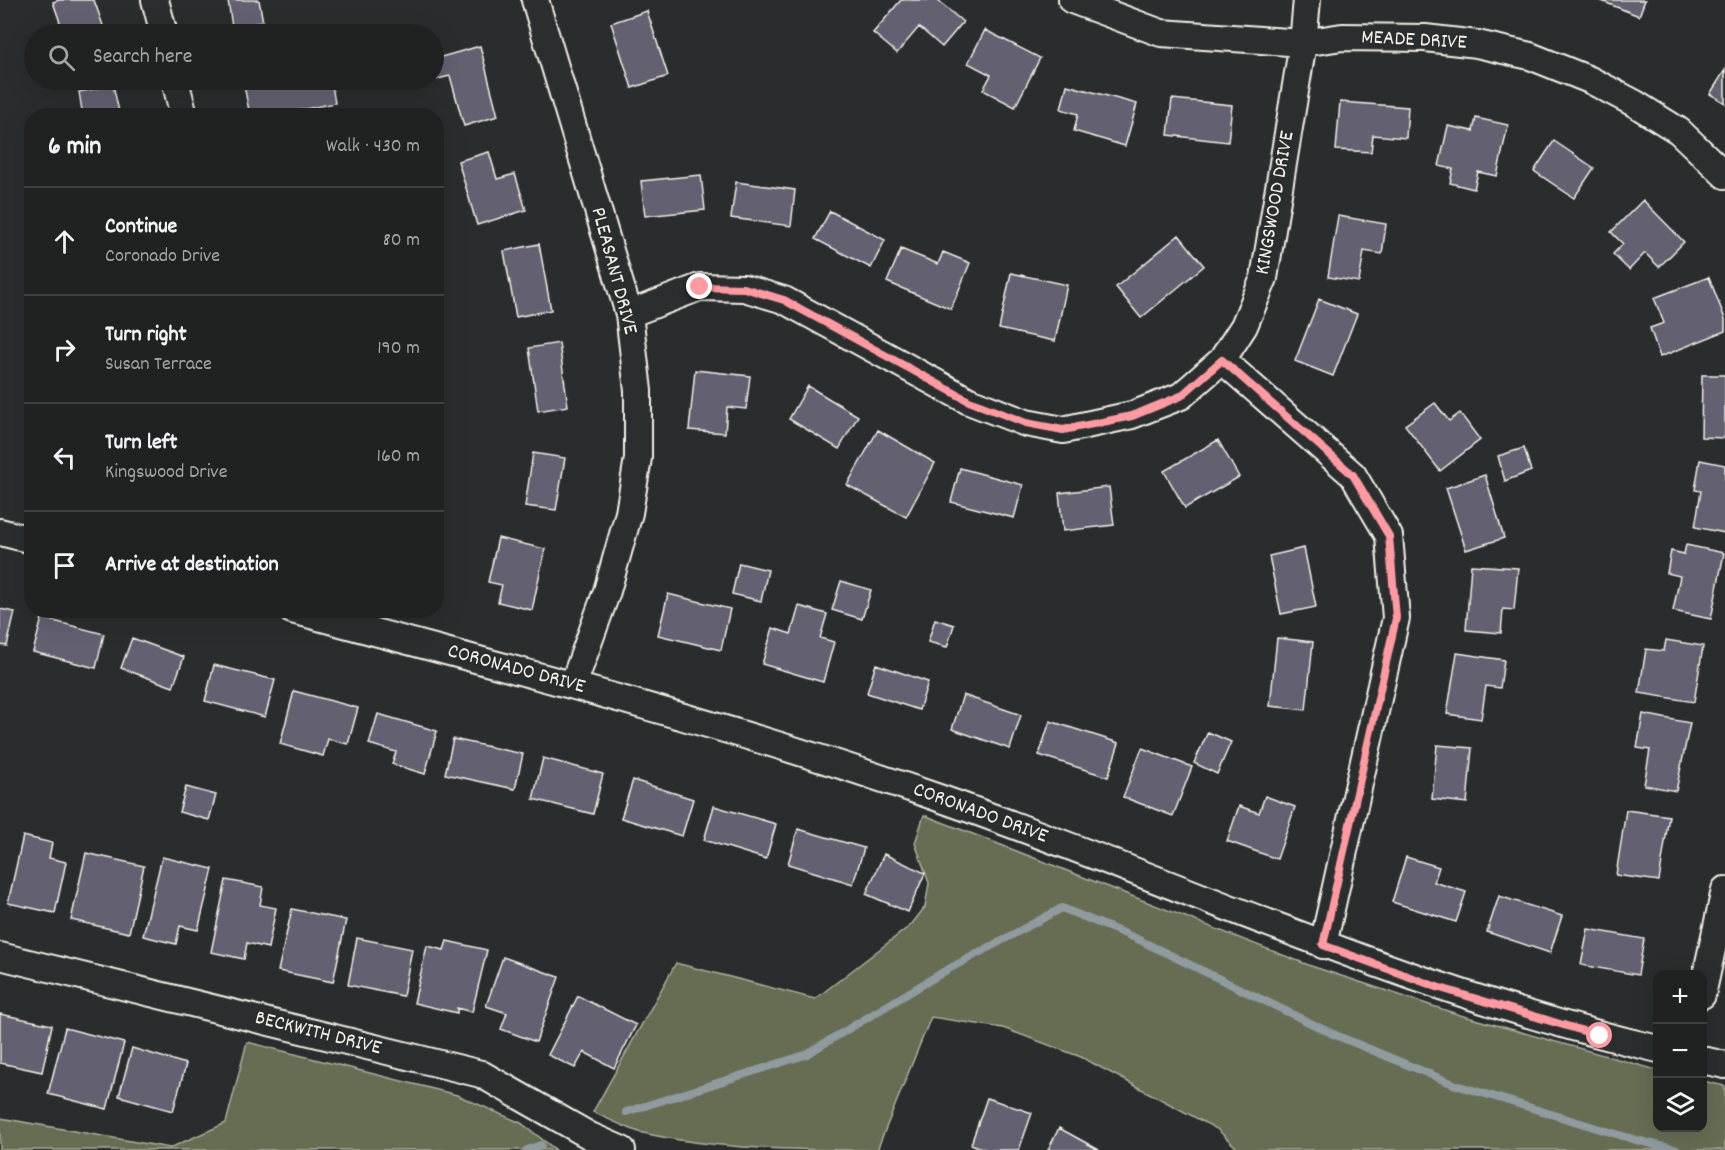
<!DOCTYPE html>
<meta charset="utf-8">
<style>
body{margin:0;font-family:Dekko,sans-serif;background:#282a2a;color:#f1f3f6}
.controls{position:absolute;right:18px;bottom:18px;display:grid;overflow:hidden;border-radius:12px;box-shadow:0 6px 24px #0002}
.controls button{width:54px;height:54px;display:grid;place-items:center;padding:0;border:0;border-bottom:2px solid #3d3f40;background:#202222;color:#f1f3f6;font:30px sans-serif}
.stop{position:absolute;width:18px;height:18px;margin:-14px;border:4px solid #ff9aa2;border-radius:50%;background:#fff}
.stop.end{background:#ff9aa2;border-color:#fff;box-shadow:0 2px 6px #0008}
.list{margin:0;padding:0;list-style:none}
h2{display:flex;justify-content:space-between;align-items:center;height:78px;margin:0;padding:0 24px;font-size:26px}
h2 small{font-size:20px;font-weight:400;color:#a2a4a5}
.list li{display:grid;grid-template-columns:39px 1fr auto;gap:18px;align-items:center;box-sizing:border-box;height:108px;padding:0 24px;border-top:2px solid #3d3f40}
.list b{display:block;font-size:22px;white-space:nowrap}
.list p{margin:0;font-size:20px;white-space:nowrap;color:#a2a4a5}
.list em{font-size:20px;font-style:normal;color:#a2a4a5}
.icon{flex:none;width:33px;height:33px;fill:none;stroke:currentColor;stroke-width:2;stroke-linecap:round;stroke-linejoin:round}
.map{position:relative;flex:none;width:1725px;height:1150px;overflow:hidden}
.search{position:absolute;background:#202222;box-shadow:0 6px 24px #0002;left:24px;top:24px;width:420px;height:66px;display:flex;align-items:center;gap:15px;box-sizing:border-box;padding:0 21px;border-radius:33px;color:#a2a4a5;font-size:22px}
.panel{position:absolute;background:#202222;box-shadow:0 6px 24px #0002;left:24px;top:108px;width:420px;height:510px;border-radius:24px}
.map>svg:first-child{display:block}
</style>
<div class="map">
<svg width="1725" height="1150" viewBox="0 0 1725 1150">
<rect width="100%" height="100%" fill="#2a2d2e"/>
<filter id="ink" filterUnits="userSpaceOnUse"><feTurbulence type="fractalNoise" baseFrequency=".0167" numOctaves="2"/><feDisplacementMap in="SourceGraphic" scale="12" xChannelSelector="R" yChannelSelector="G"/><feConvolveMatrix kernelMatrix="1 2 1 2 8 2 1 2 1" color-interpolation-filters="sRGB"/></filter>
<g filter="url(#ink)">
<path fill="#666d53" stroke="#adaf9e" stroke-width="1.5" d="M924,815L1311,966L1460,1015L1657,1070L1658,1128H1702L1703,1081L1725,1086V1150H1239L1217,1129L1081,1057L1003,1028L931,1017L877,1150C799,1150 714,1150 639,1132C624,1127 608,1119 593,1112L676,963L815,999L911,925L925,907L929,883L915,843Z
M247,1042L457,1095L521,1123L556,1150H0V1118L170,1148L226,1123Z"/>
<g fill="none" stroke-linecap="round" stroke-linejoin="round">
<path stroke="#8f9b9f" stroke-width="8" d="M626,1112L805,1055L945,971L1062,908L1135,938L1333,1034L1456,1085L1636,1140L1677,1150
M527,1150L541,1145"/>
</g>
<path fill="#636072" stroke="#f4f1e8" stroke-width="1.5" d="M59,0H94L106,34H64L53,2Z
M228,0H259L263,22L232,27Z
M901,0H937L963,22L942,47L919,27L897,53L873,33Z
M1599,0H1645L1639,16Z
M647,11L668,76L632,88L611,23Z
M985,30L1040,58L1015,107L983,90L991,75L968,63Z
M480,46L498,116L464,126L450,76L434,80V59Z
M1725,70V103L1710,94Z
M243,80H331L335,103L271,116H250Z
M113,85L120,116H83L79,92Z
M1067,85L1137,104L1125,146L1074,131L1078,114L1061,109Z
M1172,99L1232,105L1228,142L1168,135Z
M1340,102L1408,107L1406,138L1373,135L1371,152L1336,150Z
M1476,118L1508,125L1497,176L1478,172L1474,189L1450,183L1453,169L1439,166L1448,126L1473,131Z
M1554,141L1594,168L1574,198L1534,171Z
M489,152L497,179L515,174L526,210L477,225L458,161Z
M701,175L705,210L645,216L641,181Z
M736,182L795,190L791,226L731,218Z
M1643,200L1684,242L1659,267L1645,253L1629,270L1613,254L1623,244L1611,232Z
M830,211L885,240L871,268L815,239Z
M1338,216L1386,224L1382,254L1364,251L1359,282L1328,277Z
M1179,235L1204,266L1141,318L1116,287Z
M539,244L551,310L516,317L504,251Z
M901,249L938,264L943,252L970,263L951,309L887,282Z
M1011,273L1067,285L1055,341L999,329Z
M1709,277L1725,319V331L1660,357L1650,328L1664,323L1654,298Z
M1319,299L1357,314L1333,376L1295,361Z
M559,343L568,406L538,411L529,348Z
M695,370L750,376L746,409L727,407L725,433L689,430Z
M1702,375H1725V438L1701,437Z
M808,386L858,416L839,449L789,419Z
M1435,403L1449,421L1460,413L1480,440L1440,471L1405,425Z
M878,430L935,463L906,517L847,485Z
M1218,440L1239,477L1185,508L1164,471Z
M1524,448L1531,471L1505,481L1498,456Z
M533,453L565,458L556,510L525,506Z
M1700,460L1725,465V533L1695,527L1701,491L1695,490Z
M960,468L1023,485L1014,518L951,502Z
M1485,475L1504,538L1466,550L1446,488Z
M1109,487L1114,525L1063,531L1059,493Z
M498,538L545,549L532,610L498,602L502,585L488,582Z
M1686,545L1724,553L1711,619L1673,611L1680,576L1667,573L1671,551L1684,554Z
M1304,548L1316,607L1281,614L1269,556Z
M739,563L768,570L761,601L732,594Z
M1471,565L1518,568L1514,610L1503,609L1501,633L1466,630Z
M841,581L871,590L862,619L832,610Z
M668,594L730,609L721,650L658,635Z
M799,606L827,614L820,638L834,642L823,682L762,664L773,628L791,634Z
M0,609L15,612L7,646L0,645Z
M42,618L104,634L96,668L33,652Z
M935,619L954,625L947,647L928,642Z
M132,638L184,657L173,687L121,668Z
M1277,638L1313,642L1306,710L1270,706Z
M1666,640L1703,646L1694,702L1639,693L1646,649L1664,651Z
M1457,653L1504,660L1500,688L1486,686L1481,719L1447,714Z
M876,664L928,682L919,710L867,693Z
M214,665L275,680L265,717L205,701Z
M294,691L358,708L348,744L328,739L323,756L280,744Z
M963,695L1021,715L1010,749L952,729Z
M378,714L437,731L425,774L392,764L396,752L369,744Z
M1643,714L1690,723L1676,791L1644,785L1650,750L1637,748Z
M1050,721L1119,743L1108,777L1039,755Z
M1208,732L1231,742L1217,774L1194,763Z
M453,739L523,754L515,789L445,774Z
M1437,745L1472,748L1467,803L1432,799Z
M1142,748L1192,767L1173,816L1123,797Z
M543,758L603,774L593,814L533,799Z
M633,780L693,799L682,836L621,818Z
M186,787L216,795L209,820L179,812Z
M1265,796L1295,807L1277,859L1227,841L1239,806L1259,813Z
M714,806L776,824L766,859L704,840Z
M1626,810L1669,816L1659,881L1616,875Z
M798,829L864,848L853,884L788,864Z
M23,836L52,843L49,858L66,862L55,913L8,903Z
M86,853L144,866L129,933L71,920Z
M884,854L925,873L908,912L866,894Z
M162,857L213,869L198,930L180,926L176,944L143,936Z
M1406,857L1439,867L1434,882L1466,892L1456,922L1392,902Z
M226,880L263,887L260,905L276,908L268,948L247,943L244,959L211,952Z
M1499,896L1562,916L1550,953L1487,932Z
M292,909L346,920L333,982L278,971Z
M1588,929L1644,939L1638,975L1581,965Z
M357,938L412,949L403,996L348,985Z
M447,941L487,950L472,1012L457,1008V1013L414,1003L427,946L444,950Z
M503,957L559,977L536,1042L501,1029L507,1013L486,1006Z
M578,996L636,1025L614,1068L584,1052L575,1068L548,1055Z
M0,1014L52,1025L42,1072L0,1063Z
M65,1028L124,1043L107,1109L48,1094Z
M132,1048L186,1064L173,1111L119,1096Z
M987,1098L1032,1113L1019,1150H987L971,1144Z
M1059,1128L1099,1150H1048Z"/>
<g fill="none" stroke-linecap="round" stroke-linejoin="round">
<g stroke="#f4f1e8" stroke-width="30">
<path id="street" d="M155,0L164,34
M535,0L629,314L638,391V458L629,513L607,591L573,685
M1072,0L1161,33L1303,43L1342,37L1425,38L1477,44L1530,56L1590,80L1634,103L1679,131L1725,175
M175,80L184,116
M629,314L700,287L744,288L784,300L969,401L1026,423L1063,430L1132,415L1181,396L1222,360L1244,326L1264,278L1303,43L1307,0
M1222,360L1353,475L1389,536L1396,618L1323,945
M0,532L32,540
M292,610C509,668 724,723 936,797C1177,881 1408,991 1658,1049
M0,956L481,1074L590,1136L622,1150
M1702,995L1725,890
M1702,1060L1725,1065"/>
</g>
<use href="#street" stroke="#2a2d2e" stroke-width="26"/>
</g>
</g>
<g fill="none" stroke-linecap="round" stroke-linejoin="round" filter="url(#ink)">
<path stroke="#ff9aa2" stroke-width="8" d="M700,287L744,288L784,300L969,401L1026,423L1063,430L1132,416L1181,396L1222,360L1353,475L1389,536L1396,618L1323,945L1437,987L1600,1036"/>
</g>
<g text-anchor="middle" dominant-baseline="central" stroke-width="4.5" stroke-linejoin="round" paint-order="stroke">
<g font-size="21" fill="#f4f1e8" stroke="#2a2d2e">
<text transform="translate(1414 41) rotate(3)">MEADE DRIVE</text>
<text transform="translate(1276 203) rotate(-80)">KINGSWOOD DRIVE</text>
<text transform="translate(613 271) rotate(75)">PLEASANT DRIVE</text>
<text transform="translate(516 670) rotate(15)">CORONADO DRIVE</text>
<text transform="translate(980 814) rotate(20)">CORONADO DRIVE</text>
<text transform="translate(318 1034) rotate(14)">BECKWITH DRIVE</text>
</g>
</g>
</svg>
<div class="controls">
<button>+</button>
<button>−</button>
<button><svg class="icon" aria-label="layers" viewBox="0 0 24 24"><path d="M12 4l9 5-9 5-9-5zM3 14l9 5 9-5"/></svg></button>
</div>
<div class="stop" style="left:1600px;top:1036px"></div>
<div class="stop end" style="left:700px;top:287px"></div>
<div class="search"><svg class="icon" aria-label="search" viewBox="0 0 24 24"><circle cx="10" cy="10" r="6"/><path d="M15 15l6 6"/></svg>Search here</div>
<section class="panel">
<h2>6 min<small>Walk · 430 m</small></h2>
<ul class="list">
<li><svg class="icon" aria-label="ahead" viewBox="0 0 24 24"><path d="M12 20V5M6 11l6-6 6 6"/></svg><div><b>Continue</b><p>Coronado Drive</p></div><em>80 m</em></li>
<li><svg class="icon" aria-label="right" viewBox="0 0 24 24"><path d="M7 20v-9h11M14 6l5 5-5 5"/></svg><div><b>Turn right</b><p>Susan Terrace</p></div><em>190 m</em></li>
<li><svg class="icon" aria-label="left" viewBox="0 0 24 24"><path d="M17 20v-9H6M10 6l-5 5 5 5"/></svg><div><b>Turn left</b><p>Kingswood Drive</p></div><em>160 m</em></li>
<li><svg class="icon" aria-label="arrive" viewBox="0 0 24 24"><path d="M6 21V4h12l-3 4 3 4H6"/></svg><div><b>Arrive at destination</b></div></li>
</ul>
</section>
</div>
